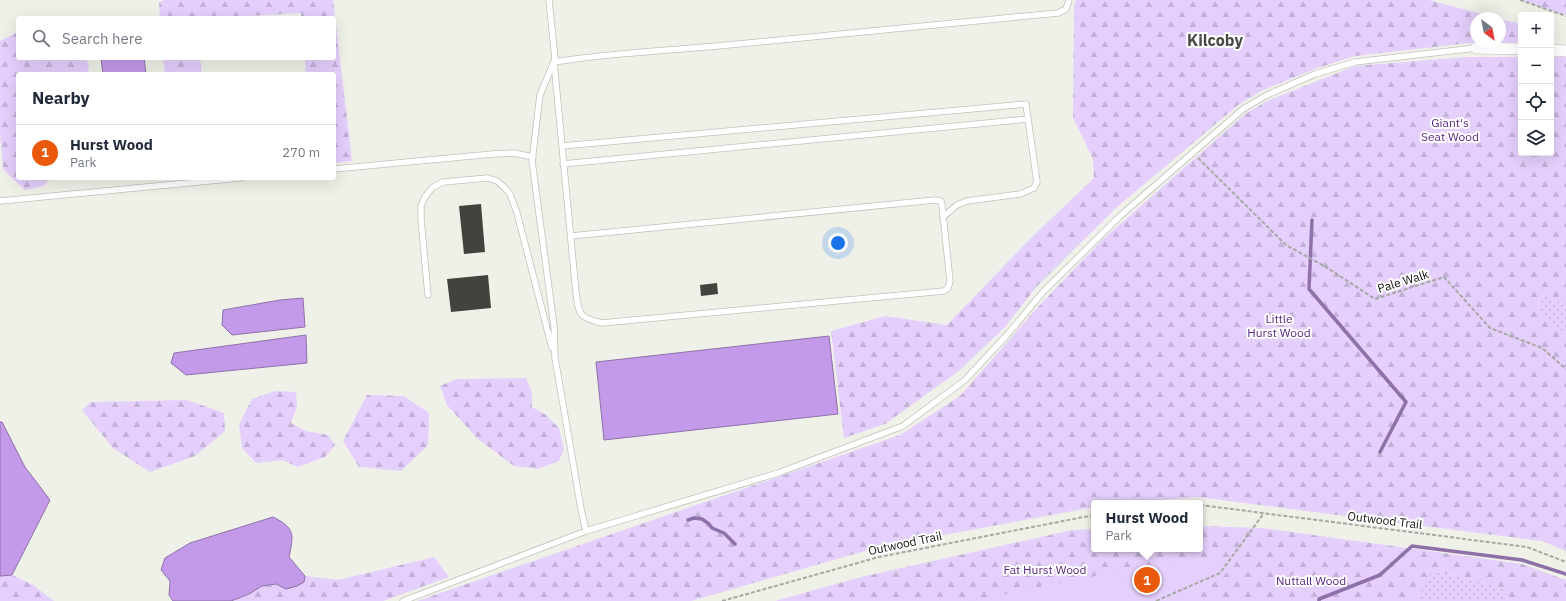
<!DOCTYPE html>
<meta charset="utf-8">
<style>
body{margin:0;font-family:"IBM Plex Sans",sans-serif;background:#f6f6f7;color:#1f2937}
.controls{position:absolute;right:12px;top:12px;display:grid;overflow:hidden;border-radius:4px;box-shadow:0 4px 16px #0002}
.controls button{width:36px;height:36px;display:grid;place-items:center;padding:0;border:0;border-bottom:1px solid #e0e1e3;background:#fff;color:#1f2937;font:20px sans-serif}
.compass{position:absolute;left:1470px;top:12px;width:36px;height:36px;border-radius:50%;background:#fff;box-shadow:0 4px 16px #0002;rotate:148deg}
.you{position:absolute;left:838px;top:243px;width:14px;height:14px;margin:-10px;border:3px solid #fff;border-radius:50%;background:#1a73e8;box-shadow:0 0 0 6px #1a73e833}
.badge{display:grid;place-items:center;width:26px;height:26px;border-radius:50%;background:#ea580c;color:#fff;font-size:13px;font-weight:700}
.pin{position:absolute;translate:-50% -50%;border:2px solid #fff;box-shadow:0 1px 4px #0006}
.popup{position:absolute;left:1091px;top:500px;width:112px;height:52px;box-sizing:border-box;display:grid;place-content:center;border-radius:4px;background:#fff;filter:drop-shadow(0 1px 3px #0005);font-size:13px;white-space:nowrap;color:#747a83}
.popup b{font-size:15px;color:#1f2937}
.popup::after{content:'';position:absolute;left:50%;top:100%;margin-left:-8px;border:8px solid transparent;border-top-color:#fff}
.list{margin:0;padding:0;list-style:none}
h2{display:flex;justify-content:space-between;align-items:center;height:52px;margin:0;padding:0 16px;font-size:17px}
h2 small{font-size:13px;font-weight:400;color:#747a83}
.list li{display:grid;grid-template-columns:26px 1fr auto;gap:12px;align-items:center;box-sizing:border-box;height:56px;padding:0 16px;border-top:1px solid #e0e1e3}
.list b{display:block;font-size:15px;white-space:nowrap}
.list p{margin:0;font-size:13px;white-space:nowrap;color:#747a83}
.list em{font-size:13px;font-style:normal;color:#747a83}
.icon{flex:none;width:22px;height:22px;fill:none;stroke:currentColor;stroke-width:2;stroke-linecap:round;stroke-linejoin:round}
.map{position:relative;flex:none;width:1566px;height:601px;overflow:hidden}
.search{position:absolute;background:#fff;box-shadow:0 4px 16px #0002;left:16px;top:16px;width:320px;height:44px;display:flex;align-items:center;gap:10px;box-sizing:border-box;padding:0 14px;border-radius:4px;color:#747a83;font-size:15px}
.panel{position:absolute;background:#fff;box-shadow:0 4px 16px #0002;left:16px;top:72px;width:320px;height:108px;border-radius:4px}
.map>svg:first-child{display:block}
</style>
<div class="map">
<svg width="1566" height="601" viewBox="0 0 1566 601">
<defs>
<pattern id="grass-dots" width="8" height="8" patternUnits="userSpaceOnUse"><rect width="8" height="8" fill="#e5cffc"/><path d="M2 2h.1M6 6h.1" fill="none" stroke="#c4b1d7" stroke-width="1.8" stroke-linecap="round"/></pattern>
<pattern id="forest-firs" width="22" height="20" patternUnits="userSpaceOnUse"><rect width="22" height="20" fill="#e5cffc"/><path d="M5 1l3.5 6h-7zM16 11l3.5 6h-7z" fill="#c4b1d7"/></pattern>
</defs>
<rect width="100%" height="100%" fill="#eff1e9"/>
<path fill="url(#grass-dots)" d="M1544,294L1566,305V334L1537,313Z
M1431,570L1504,588L1508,601H1416Z"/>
<path fill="url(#forest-firs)" d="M163,0H333L352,161L334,163V74H306L305,58H334V18H301V13L215,18H160L159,3Z
M1076,0H1429L1497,18H1476V42H1500V19L1521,24V43L1478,42L1355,56L1315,69L1261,91L1238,105L1116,208L1037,286L1005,327L960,370L885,424L844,438L831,331L885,316L947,325L1030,239L1094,178L1093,159L1073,118L1074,7Z
M1521,0H1566V15Z
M18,32V58H86L89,66L87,74H18V178H50L44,186L25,190L3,169L0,132V41Z
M1466,57H1521V153H1551V57H1566V305L1544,294L1538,312L1566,334V551L1542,541L1197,497L1126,503H1094V507L879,547L691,601H417L900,435L960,396L1037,308L1101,241L1245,114L1267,101L1355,66Z
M163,58H200L202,74H165Z
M526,378L532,392V407L546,415L559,428L564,449L559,461L538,469L514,466L478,439L447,405L440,386L457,379Z
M275,391L296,392L297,407L291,423L306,431L328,435L335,445L325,457L298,467L282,460L256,463L242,448L239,424L252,399Z
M367,395L404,396L429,413L428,445L401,471L359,467L343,441Z
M187,400L224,413L225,431L195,456L150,472L113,448L82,410L91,402Z
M1200,526L1262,528L1522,564L1566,580V601H1508L1504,588L1432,570L1416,601H1190L1195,593L1222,578L1235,561L1165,562L1081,580L1068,601H775L861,577L1072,530L1094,529V549H1200Z
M434,557L449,577L383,601H231L249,594L262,586L304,582L305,576L338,580Z
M12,575L33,585L54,601H0V576Z"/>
<path fill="#e5cffc" d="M1236,560L1222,578L1195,593L1190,601H970L1165,562Z"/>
<path fill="#c399e9" stroke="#8e71a8" d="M101,58H144L146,74H103Z
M303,298L305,327L232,335L222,325L223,310L280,300Z
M306,335L307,363L186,375L171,363L174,353Z
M829,336L838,414L604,440L596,362Z
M0,422H2L25,467L50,500L12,575L0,576Z
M273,517C295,528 294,534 289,557L305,576L304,582L297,586L286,589L276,584L262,586L249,594L231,601H173L169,595L170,581L161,570L165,558L190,543Z"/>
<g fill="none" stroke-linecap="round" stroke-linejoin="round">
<path stroke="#8e71a8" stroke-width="3.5" d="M1312,220L1309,289L1406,402L1380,452
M688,520L694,518L702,519L709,524L712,528L724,533L735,544
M1319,601V599L1380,575L1412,546L1522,560L1566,574"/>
</g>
<path fill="#42433d" d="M481,204L485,252L464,254L459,206Z
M488,275L491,308L451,312L447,279Z
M717,283L718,294L701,296L700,285Z"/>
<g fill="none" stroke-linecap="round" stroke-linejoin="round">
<g stroke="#c0c1ba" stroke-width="7">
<path id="service" d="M549,0L555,59L540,95L532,161L554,326L555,358L581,509L586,531
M562,146L1026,104L1028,119
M563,164L1028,119L1037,182L1034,188L1020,194L967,201L957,205L943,217
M334,169L493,154L514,153L533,157
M0,201L240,178
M571,236L935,200L941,201L942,205L950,281L948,288L944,291L602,323C579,318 579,315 576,293C569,216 561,139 554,62C608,53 663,51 717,46C831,36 944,23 1058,13L1066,9L1069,0
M428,295L421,219V206L425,197L432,188L443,182L488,178L497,181L504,187L510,194L517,213L552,348
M403,601L586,531L778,473L903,426L965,380L1007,335L1043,292L1120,216L1243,109L1265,96L1315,74L1355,62L1476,48"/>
</g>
<g stroke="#c0c1ba" stroke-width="12">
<path id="minor" d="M1476,48L1521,49
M1551,50L1566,51"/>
</g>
<path stroke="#a6a8a2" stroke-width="2" stroke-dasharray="4 2" stroke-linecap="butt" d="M1520,0L1566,16
M1198,158L1286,245L1326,267L1375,299L1444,277L1490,328L1542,348L1566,369
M1200,505L1527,547L1566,562
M722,601L879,557L1094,515
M1156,601L1220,573L1264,513"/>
<use href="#service" stroke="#fff" stroke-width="5.5"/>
<use href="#minor" stroke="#fff" stroke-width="11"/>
</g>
<g text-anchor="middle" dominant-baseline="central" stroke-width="4" stroke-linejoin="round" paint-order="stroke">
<g font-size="12" fill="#5c2783" stroke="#fff">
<text x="1450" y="122">Giant's<tspan x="1450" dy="14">Seat Wood</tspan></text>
<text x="1279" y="318">Little<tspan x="1279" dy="14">Hurst Wood</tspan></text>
<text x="1045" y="569">Fat Hurst Wood</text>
<text x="1311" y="580">Nuttall Wood</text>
</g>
<g font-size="12" fill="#141412" stroke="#fff">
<text transform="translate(1403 281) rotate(-17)">Pale Walk</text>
<text transform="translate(1385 520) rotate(7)">Outwood Trail</text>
<text transform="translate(905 543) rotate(-12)">Outwood Trail</text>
</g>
<g font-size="16" font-weight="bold" fill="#474943" stroke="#fff">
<text x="1215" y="40">Kilcoby</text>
</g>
</g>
</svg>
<div class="controls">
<button>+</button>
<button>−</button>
<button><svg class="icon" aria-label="locate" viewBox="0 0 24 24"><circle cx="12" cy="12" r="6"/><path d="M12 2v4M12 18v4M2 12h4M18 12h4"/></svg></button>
<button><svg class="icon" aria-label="layers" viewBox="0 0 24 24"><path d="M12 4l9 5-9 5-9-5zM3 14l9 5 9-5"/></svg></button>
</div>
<svg class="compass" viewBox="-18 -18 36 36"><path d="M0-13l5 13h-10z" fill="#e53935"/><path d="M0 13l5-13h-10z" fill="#747a83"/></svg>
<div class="you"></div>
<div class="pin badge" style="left:1147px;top:580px">1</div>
<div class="popup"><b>Hurst Wood</b>Park</div>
<div class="search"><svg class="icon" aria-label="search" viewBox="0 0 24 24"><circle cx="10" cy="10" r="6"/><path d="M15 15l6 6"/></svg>Search here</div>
<section class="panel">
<h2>Nearby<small></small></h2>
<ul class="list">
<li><span class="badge">1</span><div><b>Hurst Wood</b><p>Park</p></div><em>270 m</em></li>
</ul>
</section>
</div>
